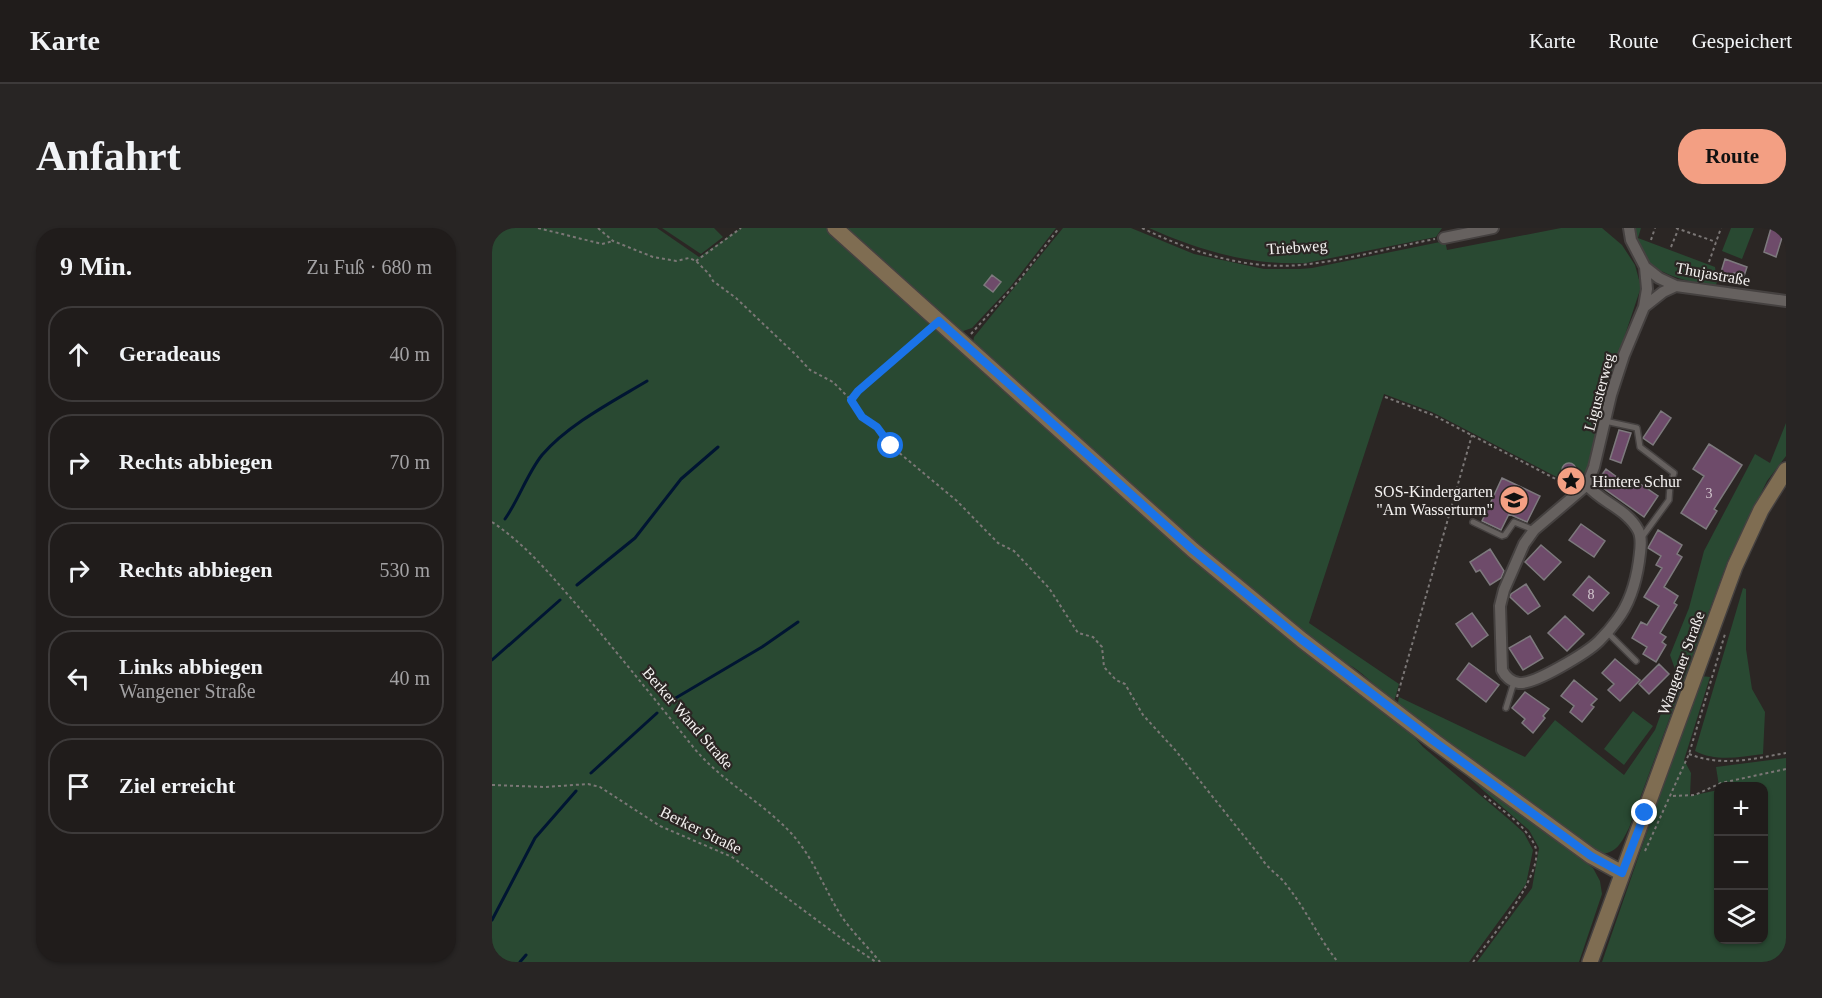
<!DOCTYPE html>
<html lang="de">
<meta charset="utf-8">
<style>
body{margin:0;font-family:"Times New Roman",serif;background:#282524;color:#f1f3f6}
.controls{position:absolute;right:18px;bottom:18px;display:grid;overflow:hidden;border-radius:12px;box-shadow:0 2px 4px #0004}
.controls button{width:54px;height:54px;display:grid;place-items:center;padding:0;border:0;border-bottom:2px solid #3d3a3a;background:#201c1b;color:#f1f3f6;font:30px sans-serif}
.stop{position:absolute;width:18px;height:18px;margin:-14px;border:4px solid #1a73e8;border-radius:50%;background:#fff}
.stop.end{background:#1a73e8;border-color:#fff;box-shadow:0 2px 6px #0008}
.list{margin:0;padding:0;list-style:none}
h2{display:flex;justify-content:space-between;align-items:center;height:78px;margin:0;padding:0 24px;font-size:26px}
h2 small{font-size:20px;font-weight:400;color:#a2a1a3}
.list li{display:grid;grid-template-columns:39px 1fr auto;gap:18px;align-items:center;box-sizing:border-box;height:96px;margin:0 12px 12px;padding:0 12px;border:2px solid #3d3a3a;border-radius:24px}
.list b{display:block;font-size:22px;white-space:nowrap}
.list p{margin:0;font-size:20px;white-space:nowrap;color:#a2a1a3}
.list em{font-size:20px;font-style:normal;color:#a2a1a3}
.icon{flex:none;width:33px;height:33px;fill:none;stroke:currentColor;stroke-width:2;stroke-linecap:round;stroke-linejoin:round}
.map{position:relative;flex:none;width:1294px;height:734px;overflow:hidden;border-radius:24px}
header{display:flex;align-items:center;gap:36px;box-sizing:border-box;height:84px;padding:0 30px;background:#201c1b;border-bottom:2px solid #3d3a3a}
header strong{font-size:28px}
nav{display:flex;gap:33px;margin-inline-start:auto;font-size:21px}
.intro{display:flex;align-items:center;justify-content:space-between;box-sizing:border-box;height:144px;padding:0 36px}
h1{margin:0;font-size:42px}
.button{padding:15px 27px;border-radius:24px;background:#f39f83;color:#111;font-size:21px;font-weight:700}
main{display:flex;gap:36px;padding:0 36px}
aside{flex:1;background:#201c1b;border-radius:24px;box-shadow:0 2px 4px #0004}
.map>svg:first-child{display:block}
</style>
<header>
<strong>Karte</strong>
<nav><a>Karte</a><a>Route</a><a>Gespeichert</a></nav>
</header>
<div class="intro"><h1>Anfahrt</h1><a class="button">Route</a></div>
<main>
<aside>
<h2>9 Min.<small>Zu Fuß · 680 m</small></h2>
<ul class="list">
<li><svg class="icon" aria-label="ahead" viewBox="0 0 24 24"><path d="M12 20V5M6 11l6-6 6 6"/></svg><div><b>Geradeaus</b></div><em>40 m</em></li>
<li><svg class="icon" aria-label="right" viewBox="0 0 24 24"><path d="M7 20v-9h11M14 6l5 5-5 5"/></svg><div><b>Rechts abbiegen</b></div><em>70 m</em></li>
<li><svg class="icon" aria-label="right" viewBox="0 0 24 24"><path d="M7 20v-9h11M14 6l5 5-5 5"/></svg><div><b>Rechts abbiegen</b></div><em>530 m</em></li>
<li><svg class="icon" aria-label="left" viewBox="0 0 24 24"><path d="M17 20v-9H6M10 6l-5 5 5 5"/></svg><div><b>Links abbiegen</b><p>Wangener Straße</p></div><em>40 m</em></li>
<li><svg class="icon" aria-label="arrive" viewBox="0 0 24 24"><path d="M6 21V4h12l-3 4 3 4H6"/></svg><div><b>Ziel erreicht</b></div></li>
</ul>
</aside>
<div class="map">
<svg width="1294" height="734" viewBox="0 0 1294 734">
<rect width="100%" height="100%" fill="#2b2624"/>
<path fill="#294932" d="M0,0H165L207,29L249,0H334L492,141L842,443L855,458L873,467L922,503L923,510L931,519L1020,594L1032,605L1041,622L1034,656L977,734H0Z
M170,0H222L231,9L209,26Z
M353,0H564L519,58L480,100L471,103L465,102Z
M571,0H639L702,26L772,41H808L820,40L953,13L955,22L1069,0H1110L1130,17L1143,37L1149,59L1115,161L1095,241L1082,258L940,184L892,166L817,395L907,456L902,474C882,459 869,439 844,431L745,350L481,115L482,109Z
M657,0H950L944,9L814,35C760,38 706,22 657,0Z
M1143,0H1149L1146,10L1223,39L1225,54L1223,59C1192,52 1139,44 1143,0Z
M1239,0H1262L1250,31L1230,23Z
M1294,195V228L1275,253L1236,332L1137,600C1129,615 1125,626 1106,626L905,479L907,469L1033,529L1063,492L1132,547L1163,502L1184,444L1178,427L1197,380L1212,323L1263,226L1278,235Z
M1251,360L1254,361V421L1260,461L1273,484L1271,526C1248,529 1224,534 1203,523Z
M1209,448L1218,449L1192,532L1199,545L1198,568L1226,562V712H1272V558H1227L1224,539L1294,530V734H1110Z
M1141,483L1161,498L1132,537L1112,521Z
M954,530L1101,640L1108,653L1110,666L1087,734H985L1040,660L1047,620L1037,602Z"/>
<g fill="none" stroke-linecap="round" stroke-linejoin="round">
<path stroke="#001532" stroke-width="3" d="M13,291C27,271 35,246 50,227C77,196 120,174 155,153
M85,357L143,310L189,251L226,219
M0,432L68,372
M182,471L270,419L306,394
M99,545L165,485
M0,692L43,610L84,563
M28,734L34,727"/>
</g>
<path fill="#6e4b6a" stroke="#7d797d" stroke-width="1.5" d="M1279,0H1293L1284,29L1272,24Z
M1233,31L1255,39L1252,48L1242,45L1241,48L1229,44Z
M500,47L509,54L501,64L492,57Z
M1169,183L1179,190L1161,217L1151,210Z
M1127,202L1139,205L1129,235L1118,231Z
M1217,216L1250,237L1222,281L1225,283L1214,301L1189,285L1212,248L1201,241Z
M1070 242a7 7 0 1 1 14 0a7 7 0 1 1-14 0Z
M1114,241L1140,260L1144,253L1166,268L1152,289L1104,255Z
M1010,250L1048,268L1035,294L1017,286L1009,302L990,293Z
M1089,296L1113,313L1102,329L1077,312Z
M1166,302L1190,317L1185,326L1190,329L1172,359L1186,368L1182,375L1185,377L1168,405L1174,409L1170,414L1174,417L1164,434L1151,426L1155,419L1140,410L1149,394L1155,397L1167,378L1152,369L1170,340L1164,337L1169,328L1156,320Z
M1049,317L1069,334L1052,352L1033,334Z
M998,321L1012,343L1009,350L998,357L988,342L984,344L978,334Z
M1097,348L1117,365L1101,383L1081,367Z
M1034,356L1048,378L1036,386L1018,369L1019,366Z
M980,385L996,407L980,419L964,396Z
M1073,388L1092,406L1075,423L1056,405Z
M1038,408L1051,430L1031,442L1017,420Z
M1123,431L1148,452L1128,473L1116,462L1122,456L1110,445Z
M977,435L1007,457L994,474L965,451Z
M1167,436L1177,446L1157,466L1147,456Z
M1082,452L1105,471L1099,477L1102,479L1090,494L1078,484L1082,478L1069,468Z
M1033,464L1057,481L1051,488L1053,490L1041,505L1030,495L1033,491L1020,480Z"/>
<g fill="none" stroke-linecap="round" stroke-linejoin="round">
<g stroke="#454140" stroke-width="8">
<path id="service" d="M1113,193L1145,200L1148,219L1182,245L1178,257L1177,272L1150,309
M981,294L1010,308L1013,307L1022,294L1042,302
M1115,404L1144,433
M1014,480L1022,454"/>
</g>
<g stroke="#454140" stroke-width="14">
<path id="minor" d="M1137,0L1139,12L1153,39L1167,50L1184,58L1294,73
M952,10L1001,0
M1152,79L1171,64L1184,58
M1095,257C1109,274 1135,281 1146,302C1151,311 1148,323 1147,333C1144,354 1138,375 1125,392C1120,399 1113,407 1107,413C1096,424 1042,457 1027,455C1019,454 1013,448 1010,442L1008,378L1012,362L1032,316L1042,302Z
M1095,257L1102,239L1119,167L1132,127L1152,79L1155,61L1153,39"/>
</g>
<g stroke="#454140" stroke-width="18">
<path id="secondary" d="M343,0L701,322L810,412L943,514L1099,628L1130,645
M1098,734L1243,338L1269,282L1294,242"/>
</g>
<path stroke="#7b7776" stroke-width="2" stroke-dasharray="3 3" stroke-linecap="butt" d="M46,0L110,16L121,13
M106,0L121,13L161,29L184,33L197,30L204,33L217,46L221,53L244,70L304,127L318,142L341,154L359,172L370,189L385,199L399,218L465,273L506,315L522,323L557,360L586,405L601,409L610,419L612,439L624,452L633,456L651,487L684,523L768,628C775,641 788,647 796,659C815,683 827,711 846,734
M650,0C702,25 759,44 817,36C860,31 901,19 943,11
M1184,0L1224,14
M1159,12L1163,0
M1179,19L1186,2
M204,33L249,0
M1217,34L1229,0
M479,106L528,51L567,0
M893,169L941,187L1079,259
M359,172L366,163L437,101
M0,294C36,318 62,351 90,383C128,428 165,474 202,520C229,553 269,573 298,604C321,628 332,661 350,689C361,705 376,719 388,734
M905,469L980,207
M1197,526C1230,539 1260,531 1294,525
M0,557L53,559L96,556L108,559L168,598L240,629L357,716L384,734
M1181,568L1203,567L1229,555L1294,541
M1153,623L1197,526L1233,406
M981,734C997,712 1054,645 1043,618C1033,596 1008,581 990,566"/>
<use href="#service" stroke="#66615f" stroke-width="5"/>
<use href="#minor" stroke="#66615f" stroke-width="10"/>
<use href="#secondary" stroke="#7f6d52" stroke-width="15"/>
</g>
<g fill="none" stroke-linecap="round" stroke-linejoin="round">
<path stroke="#1a73e8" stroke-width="8" d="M399,218L385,199L370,189L359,172L366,163L447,93L701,322L810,412L943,514L1099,628L1130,645L1153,585"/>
</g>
<defs>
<g id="sight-disc" transform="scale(1.5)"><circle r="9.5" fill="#f39f83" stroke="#2b2624"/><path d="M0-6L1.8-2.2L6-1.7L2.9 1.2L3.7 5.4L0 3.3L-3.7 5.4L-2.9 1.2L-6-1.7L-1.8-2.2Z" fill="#111"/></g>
<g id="school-disc" transform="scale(1.5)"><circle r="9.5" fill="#f39f83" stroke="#2b2624"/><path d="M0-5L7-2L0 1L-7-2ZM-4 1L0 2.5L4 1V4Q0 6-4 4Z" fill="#111"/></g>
</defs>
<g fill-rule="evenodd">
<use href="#sight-disc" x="1079" y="253"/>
<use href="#school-disc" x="1022" y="272"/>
</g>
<g text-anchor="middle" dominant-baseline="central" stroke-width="4.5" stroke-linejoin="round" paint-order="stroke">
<g font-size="14" fill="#d3c8cf">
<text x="1217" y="265">3</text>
<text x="1099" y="366">8</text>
</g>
<g font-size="16" fill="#f5f2f1" stroke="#2b2624">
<text transform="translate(805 19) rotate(-4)">Triebweg</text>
<text transform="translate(1221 46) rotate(10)">Thujastraße</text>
<text transform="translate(1107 164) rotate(-75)">Ligusterweg</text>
<text transform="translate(1189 435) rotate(-70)">Wangener Straße</text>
<text transform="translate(196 490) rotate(49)">Berker Wand Straße</text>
<text transform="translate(209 602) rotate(26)">Berker Straße</text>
</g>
<g font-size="16" fill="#f5f2f1" stroke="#2b2624" text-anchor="start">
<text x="1100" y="253">Hintere Schur</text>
<text x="1001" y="263" text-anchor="end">SOS-Kindergarten<tspan x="1001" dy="18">"Am Wasserturm"</tspan></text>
</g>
</g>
</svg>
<div class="controls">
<button>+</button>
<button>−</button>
<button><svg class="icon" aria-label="layers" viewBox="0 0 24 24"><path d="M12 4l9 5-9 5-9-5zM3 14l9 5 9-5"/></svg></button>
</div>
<div class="stop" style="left:399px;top:218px"></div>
<div class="stop end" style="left:1153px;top:585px"></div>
</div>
</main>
